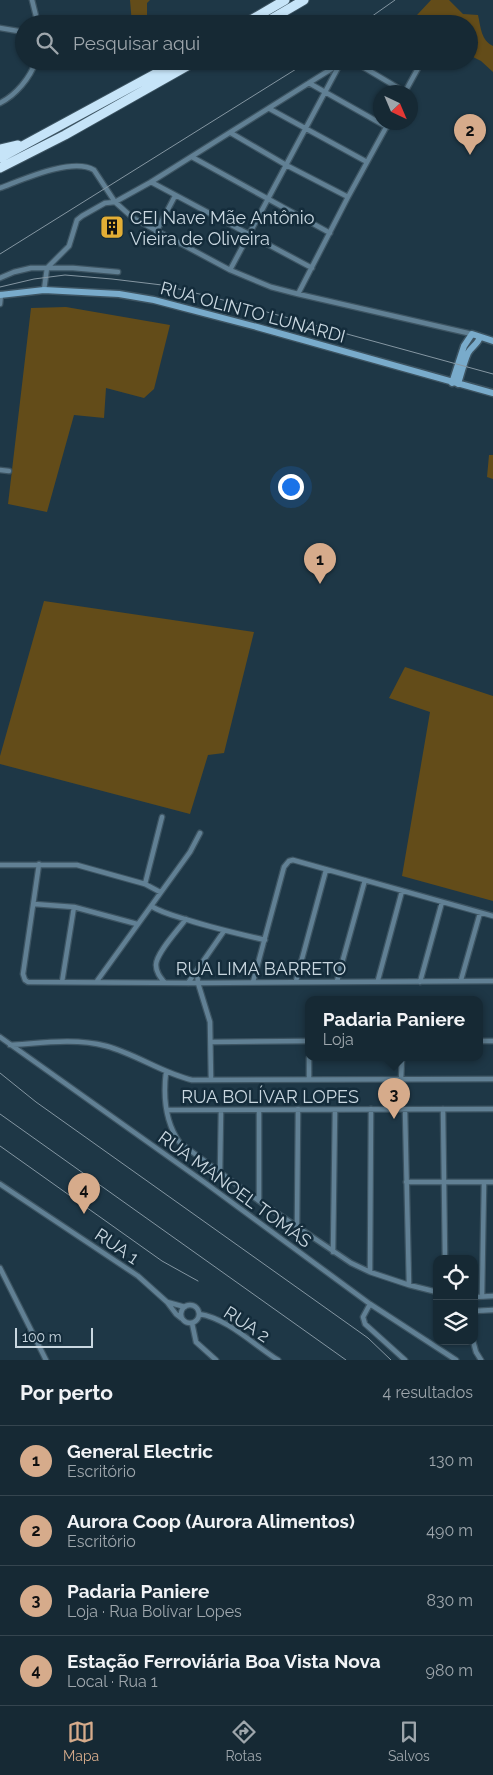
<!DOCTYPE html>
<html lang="pt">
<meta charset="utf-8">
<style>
body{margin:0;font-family:Raleway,sans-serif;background:#1f313c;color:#f1f3f6}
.controls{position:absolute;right:15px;bottom:15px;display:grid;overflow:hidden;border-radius:10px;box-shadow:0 1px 4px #0004}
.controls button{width:45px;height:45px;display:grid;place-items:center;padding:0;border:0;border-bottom:1px solid #35454f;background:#162934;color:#f1f3f6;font:25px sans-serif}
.compass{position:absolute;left:373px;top:85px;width:45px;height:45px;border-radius:50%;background:#162934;box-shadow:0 1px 4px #0004;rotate:136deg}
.scale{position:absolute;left:15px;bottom:12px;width:78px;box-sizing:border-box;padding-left:5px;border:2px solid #c9d7e0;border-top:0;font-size:14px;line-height:18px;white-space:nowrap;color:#c9d7e0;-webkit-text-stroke:4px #142c3b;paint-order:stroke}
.you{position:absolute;left:290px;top:486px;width:18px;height:18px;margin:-12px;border:4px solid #fff;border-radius:50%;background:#1a73e8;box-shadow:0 0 0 8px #1a73e833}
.badge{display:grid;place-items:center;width:32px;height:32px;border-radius:50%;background:#d6ab8b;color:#111;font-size:16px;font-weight:700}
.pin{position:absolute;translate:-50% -41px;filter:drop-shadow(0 1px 2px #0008)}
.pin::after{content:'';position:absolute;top:26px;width:18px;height:15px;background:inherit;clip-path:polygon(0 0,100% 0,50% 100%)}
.popup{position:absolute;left:305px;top:996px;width:178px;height:65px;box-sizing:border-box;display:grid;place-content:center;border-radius:10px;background:#162934;filter:drop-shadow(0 1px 4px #0005);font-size:16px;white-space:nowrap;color:#9ea6ac}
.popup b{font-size:19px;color:#f1f3f6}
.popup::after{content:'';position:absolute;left:50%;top:100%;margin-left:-10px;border:10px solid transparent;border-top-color:#162934}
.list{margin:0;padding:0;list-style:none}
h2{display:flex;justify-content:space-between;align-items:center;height:65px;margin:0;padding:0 20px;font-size:21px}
h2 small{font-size:16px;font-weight:400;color:#9ea6ac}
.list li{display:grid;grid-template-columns:32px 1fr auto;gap:15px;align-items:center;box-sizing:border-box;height:70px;padding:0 20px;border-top:1px solid #35454f}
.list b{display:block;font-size:19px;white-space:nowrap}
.list p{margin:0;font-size:16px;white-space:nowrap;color:#9ea6ac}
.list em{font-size:16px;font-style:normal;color:#9ea6ac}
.icon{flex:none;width:28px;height:28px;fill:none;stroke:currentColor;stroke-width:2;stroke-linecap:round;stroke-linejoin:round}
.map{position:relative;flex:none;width:493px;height:1360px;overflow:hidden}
.search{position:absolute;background:#162934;box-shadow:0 1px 4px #0004;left:15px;right:15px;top:15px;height:55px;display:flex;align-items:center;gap:12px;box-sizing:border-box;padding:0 18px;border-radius:28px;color:#9ea6ac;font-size:19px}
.sheet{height:345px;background:#162934}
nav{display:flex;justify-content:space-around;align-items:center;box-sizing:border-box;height:70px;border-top:1px solid #35454f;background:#162934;font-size:14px;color:#9ea6ac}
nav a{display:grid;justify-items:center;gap:2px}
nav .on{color:#d6ab8b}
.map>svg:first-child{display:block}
</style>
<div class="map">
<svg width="493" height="1360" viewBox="0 0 493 1360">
<rect width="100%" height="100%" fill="#1e3746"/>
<path fill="#634c19" d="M130,0H150L147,3V24H132Z
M431,0H449L463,14L478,15C481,28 481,40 493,46V72L481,61L469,55V24H438L434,20L425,22L418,21L417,15Z
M66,307L170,325L154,389L144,398L106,388L104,418L74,415L47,512L8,504L31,308Z
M489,455H493V479L487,477Z
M44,601L254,632L224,753L208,755L190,814L0,764V756Z
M405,667L493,696V901L402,876L430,712L389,698Z"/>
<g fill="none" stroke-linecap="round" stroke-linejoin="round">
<g stroke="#3d5462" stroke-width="7">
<path id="street" d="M32,0L38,24
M0,28L24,32
M353,61L405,92
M309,83L387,127
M405,92L422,61
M0,103C16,95 30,78 36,61
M270,109L367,162
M231,133L286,165L348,197
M192,157L330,233
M151,182L312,268
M0,188C22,180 72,157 94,170L115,202L133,218L230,270L271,287L298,294L472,334
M156,232L175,196
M230,270L340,64
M0,278L14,272L31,268H73L118,272
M44,290L47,268L69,246L77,220L82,216L105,203L115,202L151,182L344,61
M298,294L348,197L389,122
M0,304L1,294
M0,470L9,471
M39,864L23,974L25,980L28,982L198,983L493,981
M0,865H77L145,884L160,892
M145,884L162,817
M34,904L74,907L137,924
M151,906C162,913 175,916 188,920C213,928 239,934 265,940
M197,972L198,983L210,1022L211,1080
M378,980L402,891
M461,980L480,913
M97,981L190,852L200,833
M296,981L326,870
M337,981L365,880
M62,982L74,907
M164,982C160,977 156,972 156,965C156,953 179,929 186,919
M253,982L284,867L289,861L293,860L493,916
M420,982L442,902
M188,983L224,931
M0,1037L204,1182L370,1304L456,1360
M479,1041H493
M211,1042L309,1041
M10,1045C42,1043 75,1038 106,1046C136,1054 162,1073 192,1080L493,1079
M166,1072C163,1097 165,1122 180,1143L259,1201L351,1263L370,1272L409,1285L437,1292
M309,1079V1058
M401,1080L402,1058
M443,1109L445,1259
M167,1110L493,1109
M405,1110L409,1285
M220,1173L221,1110
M406,1182H493
M0,1184L138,1276L167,1302L176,1314L181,1318
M259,1201V1110
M297,1227L298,1109
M333,1252L335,1110
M0,1268L46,1360
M370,1272L371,1109
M482,1296L484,1183
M474,1297L493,1296
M167,1302L185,1307
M370,1304L363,1317L365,1324L405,1360
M181 1314a9 9 0 1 1 18 0a9 9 0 1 1-18 0Z
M474,1311L493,1310
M199,1314C227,1318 254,1345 278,1360
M192,1323L196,1342L216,1360
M473,1341L476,1352L481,1360"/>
</g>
<g stroke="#3d5462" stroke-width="9">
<path id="secondary" d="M0,295L44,290L119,294L154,300L257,327L493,393
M452,383L464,346L472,334L493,341
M458,384C461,374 464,362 468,353C472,346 478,344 480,337"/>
</g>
<g stroke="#3d5462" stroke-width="11">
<path id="highway" d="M244,24L285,0
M263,24L304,0
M0,149L18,145
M0,158L179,61
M0,168L65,135L196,61"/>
</g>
<use href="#street" stroke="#618094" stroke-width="4.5"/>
<use href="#secondary" stroke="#79abcb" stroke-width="6"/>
<use href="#highway" stroke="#c6e4f8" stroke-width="9"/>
<path stroke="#8496a2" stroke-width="1" d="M361,24L395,0
M0,254L309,61
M0,287L34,279L65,275L112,279L162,285L212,297L493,374
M0,1073L36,1102L368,1338L391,1360
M0,1114L346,1360
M0,1146L162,1261L198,1281"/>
</g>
<defs>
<g id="building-square" transform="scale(1.25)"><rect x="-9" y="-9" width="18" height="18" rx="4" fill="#e3ae35" stroke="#142c3b"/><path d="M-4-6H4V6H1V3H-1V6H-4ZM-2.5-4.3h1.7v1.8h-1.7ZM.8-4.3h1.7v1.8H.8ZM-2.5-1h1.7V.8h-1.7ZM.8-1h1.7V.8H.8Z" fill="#111"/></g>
</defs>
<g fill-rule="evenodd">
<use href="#building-square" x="112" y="227"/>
</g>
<g text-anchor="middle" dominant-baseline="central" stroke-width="5" stroke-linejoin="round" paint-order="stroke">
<g font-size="18" fill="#c9d7e0" stroke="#142c3b" text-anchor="start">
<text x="130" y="217">CEI Nave Mãe Antônio<tspan x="130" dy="21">Vieira de Oliveira</tspan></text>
</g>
<g font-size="18" fill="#c9d7e0" stroke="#142c3b">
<text transform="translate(253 312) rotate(15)">RUA OLINTO LUNARDI</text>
<text x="261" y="968">RUA LIMA BARRETO</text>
<text x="270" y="1096">RUA BOLÍVAR LOPES</text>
<text transform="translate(235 1189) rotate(36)">RUA MANOEL TOMÁS</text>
<text transform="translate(117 1246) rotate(34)">RUA 1</text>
<text transform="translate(247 1324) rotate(33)">RUA 2</text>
</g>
</g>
</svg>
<div class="controls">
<button><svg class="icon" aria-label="locate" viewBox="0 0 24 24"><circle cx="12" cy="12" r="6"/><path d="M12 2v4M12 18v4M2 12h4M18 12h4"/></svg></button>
<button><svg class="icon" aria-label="layers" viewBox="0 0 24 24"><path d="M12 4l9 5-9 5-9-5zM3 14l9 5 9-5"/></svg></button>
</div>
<svg class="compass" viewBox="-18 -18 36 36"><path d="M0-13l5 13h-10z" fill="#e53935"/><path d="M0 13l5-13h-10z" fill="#9ea6ac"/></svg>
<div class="scale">100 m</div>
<div class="you"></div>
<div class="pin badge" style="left:320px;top:584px">1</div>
<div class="pin badge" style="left:470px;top:155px">2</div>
<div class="pin badge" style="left:394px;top:1119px">3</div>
<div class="popup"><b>Padaria Paniere</b>Loja</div>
<div class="pin badge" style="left:84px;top:1214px">4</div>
<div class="search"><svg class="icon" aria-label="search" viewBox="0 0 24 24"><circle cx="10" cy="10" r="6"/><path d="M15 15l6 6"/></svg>Pesquisar aqui</div>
</div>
<section class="sheet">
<h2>Por perto<small>4 resultados</small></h2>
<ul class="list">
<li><span class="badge">1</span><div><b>General Electric</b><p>Escritório</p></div><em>130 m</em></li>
<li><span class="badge">2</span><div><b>Aurora Coop (Aurora Alimentos)</b><p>Escritório</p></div><em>490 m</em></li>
<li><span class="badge">3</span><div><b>Padaria Paniere</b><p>Loja · Rua Bolívar Lopes</p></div><em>830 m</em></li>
<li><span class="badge">4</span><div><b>Estação Ferroviária Boa Vista Nova</b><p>Local · Rua 1</p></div><em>980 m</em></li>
</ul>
</section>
<nav>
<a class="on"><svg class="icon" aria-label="map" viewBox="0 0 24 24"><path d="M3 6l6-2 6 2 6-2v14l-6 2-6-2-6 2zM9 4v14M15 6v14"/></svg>Mapa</a>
<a><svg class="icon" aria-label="directions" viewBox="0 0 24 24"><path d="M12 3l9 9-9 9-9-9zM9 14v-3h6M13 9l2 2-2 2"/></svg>Rotas</a>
<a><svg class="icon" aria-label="saved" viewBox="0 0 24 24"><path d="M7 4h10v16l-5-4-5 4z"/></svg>Salvos</a>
</nav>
